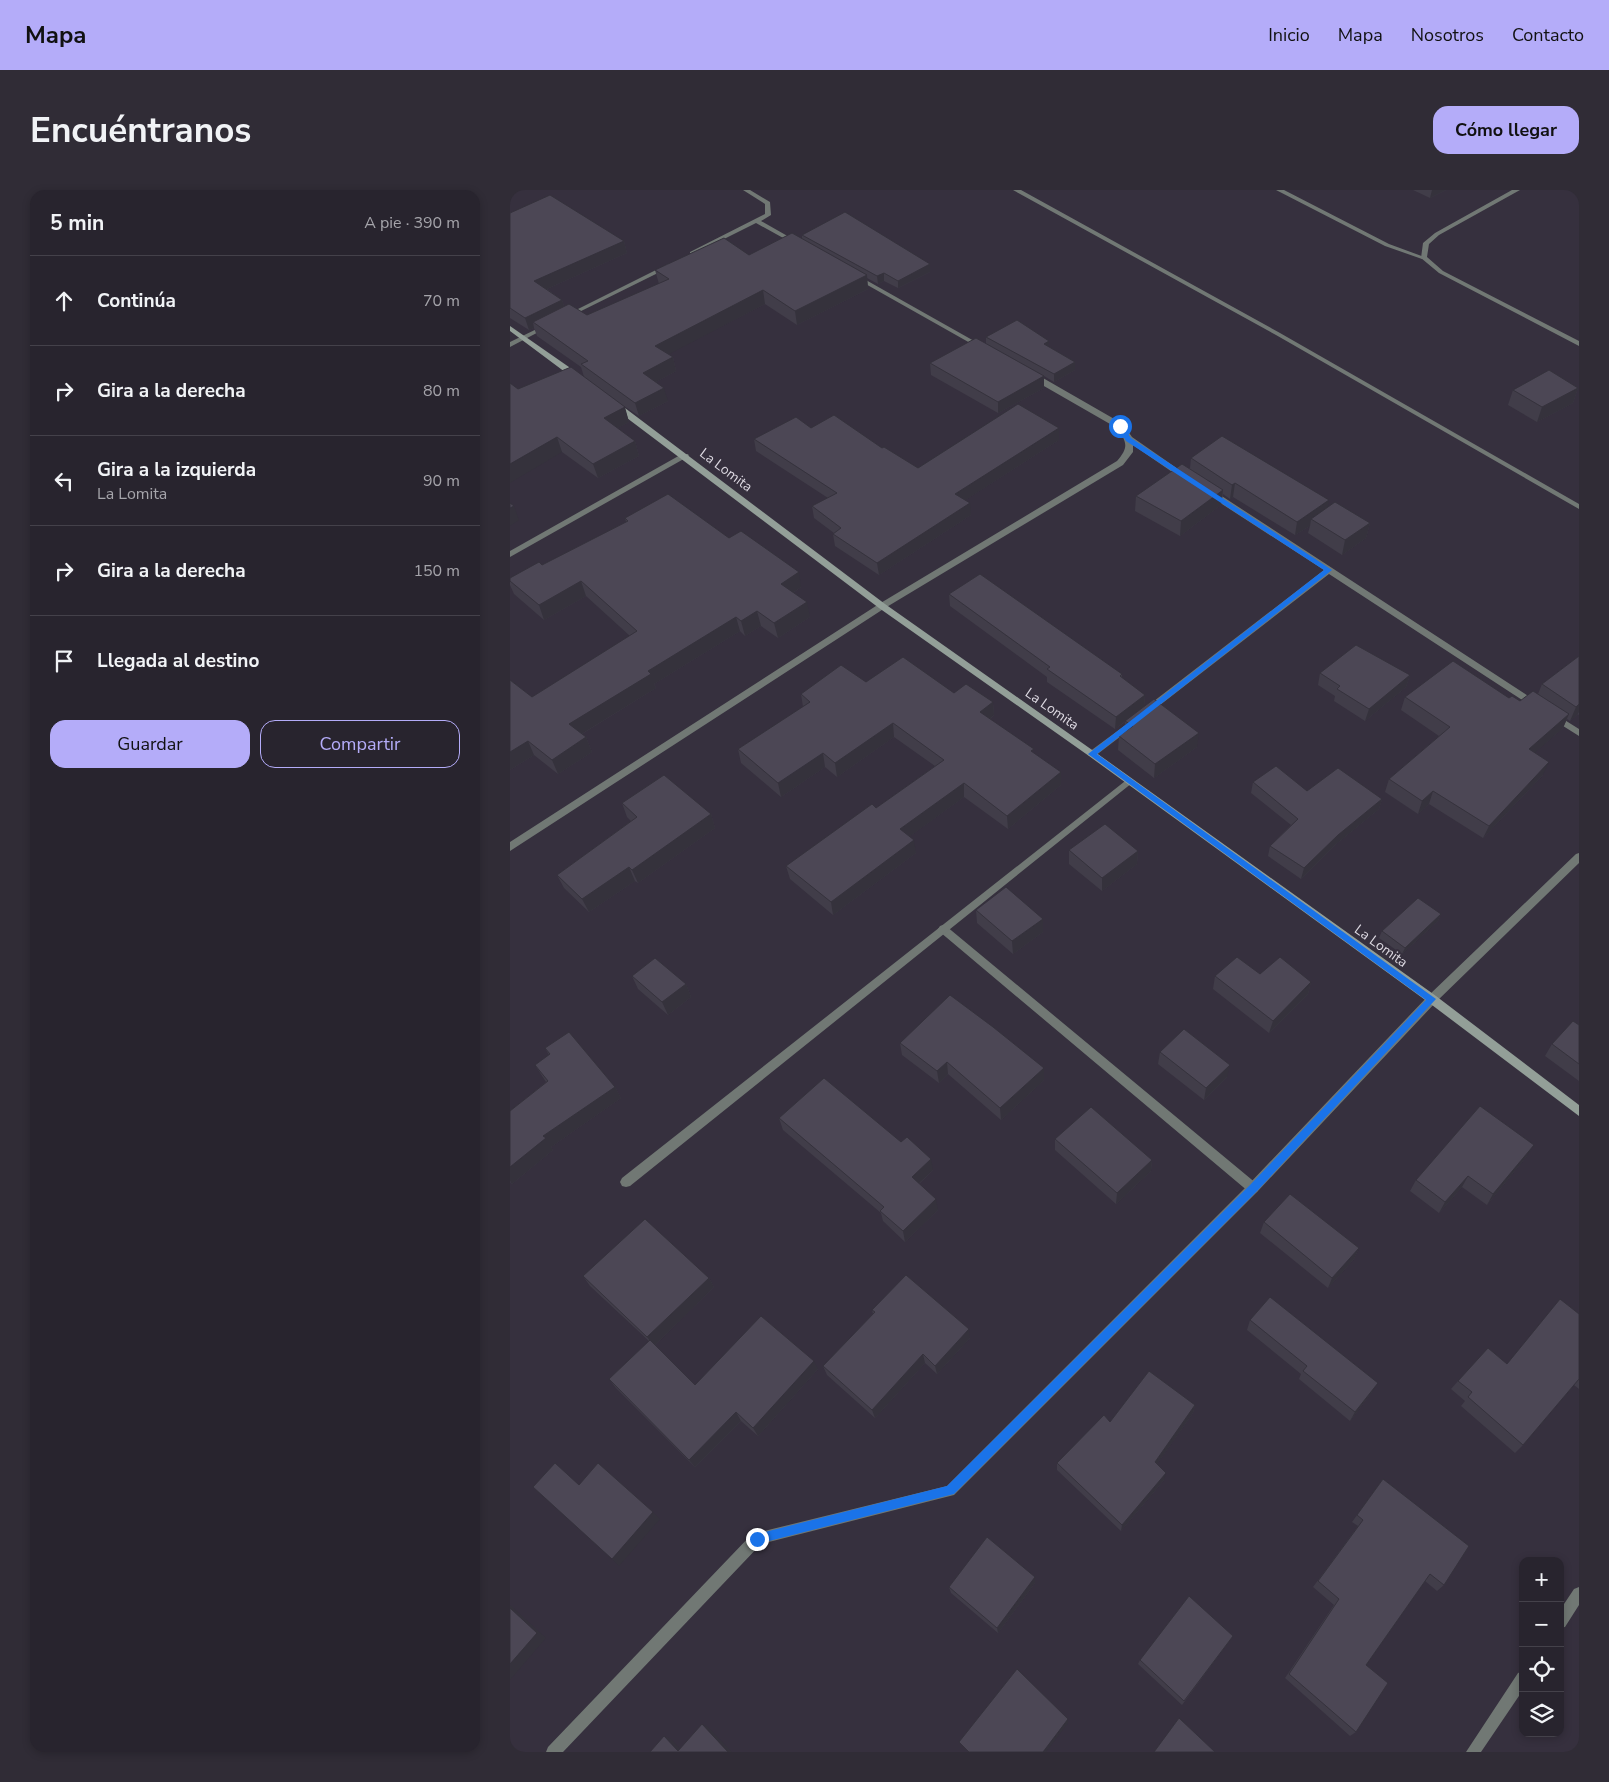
<!DOCTYPE html>
<html lang="es">
<meta charset="utf-8">
<style>
body{margin:0;font-family:"Nunito Sans",sans-serif;background:#302c36;color:#f1f3f6}
.controls{position:absolute;right:15px;bottom:15px;display:grid;overflow:hidden;border-radius:10px;box-shadow:0 2px 8px #0003}
.controls button{width:45px;height:45px;display:grid;place-items:center;padding:0;border:0;border-bottom:1px solid #44414a;background:#28242e;color:#f1f3f6;font:25px sans-serif}
.stop{position:absolute;width:15px;height:15px;margin:-11px;border:4px solid #1a73e8;border-radius:50%;background:#fff}
.stop.end{background:#1a73e8;border-color:#fff;box-shadow:0 1px 5px #0008}
.list{margin:0;padding:0;list-style:none}
h2{display:flex;justify-content:space-between;align-items:center;height:65px;margin:0;padding:0 20px;font-size:21px}
h2 small{font-size:16px;font-weight:400;color:#a5a4aa}
.list li{display:grid;grid-template-columns:32px 1fr auto;gap:15px;align-items:center;box-sizing:border-box;height:90px;padding:0 20px;border-top:1px solid #44414a}
.list b{display:block;font-size:19px;white-space:nowrap}
.list p{margin:0;font-size:16px;white-space:nowrap;color:#a5a4aa}
.list em{font-size:16px;font-style:normal;color:#a5a4aa}
.actions{display:flex;gap:10px;padding:15px 20px}
.actions a{flex:1;padding:11px 0;border:1px solid #b4acf9;border-radius:15px;text-align:center;font-size:18px;color:#b4acf9}
.actions .main{background:#b4acf9;color:#111}
.icon{flex:none;width:28px;height:28px;fill:none;stroke:currentColor;stroke-width:2;stroke-linecap:round;stroke-linejoin:round}
.map{position:relative;flex:none;width:1069px;height:1562px;overflow:hidden;border-radius:15px}
header{display:flex;align-items:center;gap:30px;box-sizing:border-box;height:70px;padding:0 25px;background:#b4acf9;color:#111}
header strong{font-size:24px}
nav{display:flex;gap:28px;margin-inline-start:auto;font-size:18px}
.intro{display:flex;align-items:center;justify-content:space-between;box-sizing:border-box;height:120px;padding:0 30px}
h1{margin:0;font-size:35px}
.button{padding:12px 22px;border-radius:15px;background:#b4acf9;color:#111;font-size:18px;font-weight:700}
main{display:flex;gap:30px;padding:0 30px}
aside{flex:1;background:#28242e;border-radius:15px;box-shadow:0 2px 8px #0003}
.map>svg:first-child{display:block}
</style>
<header>
<strong>Mapa</strong>
<nav><a>Inicio</a><a>Mapa</a><a>Nosotros</a><a>Contacto</a></nav>
</header>
<div class="intro"><h1>Encuéntranos</h1><a class="button">Cómo llegar</a></div>
<main>
<aside>
<h2>5 min<small>A pie · 390 m</small></h2>
<ul class="list">
<li><svg class="icon" aria-label="ahead" viewBox="0 0 24 24"><path d="M12 20V5M6 11l6-6 6 6"/></svg><div><b>Continúa</b></div><em>70 m</em></li>
<li><svg class="icon" aria-label="right" viewBox="0 0 24 24"><path d="M7 20v-9h11M14 6l5 5-5 5"/></svg><div><b>Gira a la derecha</b></div><em>80 m</em></li>
<li><svg class="icon" aria-label="left" viewBox="0 0 24 24"><path d="M17 20v-9H6M10 6l-5 5 5 5"/></svg><div><b>Gira a la izquierda</b><p>La Lomita</p></div><em>90 m</em></li>
<li><svg class="icon" aria-label="right" viewBox="0 0 24 24"><path d="M7 20v-9h11M14 6l5 5-5 5"/></svg><div><b>Gira a la derecha</b></div><em>150 m</em></li>
<li><svg class="icon" aria-label="arrive" viewBox="0 0 24 24"><path d="M6 21V4h12l-3 4 3 4H6"/></svg><div><b>Llegada al destino</b></div></li>
</ul>
<div class="actions"><a class="main">Guardar</a><a>Compartir</a></div>
</aside>
<div class="map">
<svg width="1069" height="1562" viewBox="0 0 1069 1562">
<rect width="100%" height="100%" fill="#36303e"/>
<g fill="none" stroke-linecap="round" stroke-linejoin="round">
<path fill="#717874" fill-rule="evenodd" d="M503,0H511L770,143L1069,314V319L766,145Z
M766,0H774L879,54L917,68L912,69L875,56Z
M433,735L436,736L747,994L749,998L747,1002L743,1003L739,1002L430,742L428,739L430,736Z"/>
<path fill="#717874" fill-rule="evenodd" d="M233,0H240L260,12L261,25L251,31L288,52V54H284L246,33L184,64H180V62L255,24V14Z
M1002,0H1010L929,45L919,54L917,67L933,81L1069,151V156L929,83L911,68L913,53L925,43Z
M158,74L161,76L160,77L59,127L54,126Z
M347,85L473,156L474,157L469,158L345,88L344,87Z
M35,135L40,136L0,157V152Z
M520,184H526L613,234L622,247L678,286L677,288H671L623,255V262L613,275L375,418L0,661V652L369,414L607,271C619,257 617,252 607,238L520,188Z
M172,264H178L179,266L0,367V361Z
M698,301H704L1029,513L1030,515L1029,517H1023L819,384L641,522H635L634,520L635,518L814,380L698,305Z
M1045,524L1069,539V546L1042,529L1041,527Z
M625,528L629,531L628,533L585,566H579L578,564L579,562Z
M619,588L622,589L624,591L622,593L120,996L116,997L112,996L110,992L112,988Z
M1069,663V673L926,812L747,1002L444,1305L251,1354L53,1562H36L38,1557L242,1344L437,1296L739,994L918,806L1066,664Z
M1069,1397V1415L1055,1437L1050,1438V1420L1064,1399Z
M1013,1481V1500L971,1562H956L1008,1483Z"/>
<path fill="#939f98" fill-rule="evenodd" d="M0,136L69,184V188H63L0,141Z
M105,215H111L375,414L585,562L926,806L1069,915V926L918,812L579,566L369,418L105,219Z"/>
</g>
<path fill="#413d49" d="M903,0H936L920,8Z
M0,23L114,51L117,63L37,99L52,110L54,116L77,125L149,94L145,80L239,65L292,49V45L420,74V82L388,98L374,91L368,94L357,88L358,99L287,135L255,114L158,164L163,167L166,181L146,192L158,211L129,226L114,216L119,232L107,238L125,251L129,266L88,288L52,262L8,199L74,187L71,177L27,146L24,138L19,140L0,128Z
M476,147L539,157L565,172V180L544,192L534,186V198L488,223L421,185L420,173L476,154Z
M1068,198L1063,213L1027,232L998,215L1003,200Z
M301,238L372,258L408,278L549,250L455,310L461,325L369,385L325,356L323,344L324,343L304,328L302,316L318,308L246,261L244,249Z
M681,268L818,317L860,333L856,348L832,365L798,343L800,336L785,345L723,307L720,309L713,304L711,315L670,346L625,321L626,306L680,278Z
M115,328L219,348L291,397L283,403L300,427L268,448L251,436L235,446L230,441L144,494L146,498L72,544L76,547L82,562L48,584L24,565L0,580V490L22,507L120,446L76,406L34,430L4,404L0,395V388L32,375L116,332Z
M439,404L612,484V488L635,505L634,517L687,557L644,588L608,560L609,546L615,542V532L605,539L537,492V487L440,416Z
M1069,466V525L1068,524L1060,531L1057,529L1053,538L1024,563L1033,585L973,648L919,614L908,624L875,602L879,589L929,546L891,520L895,507L999,508L1010,511L1028,504L1032,494Z
M810,483L900,485L896,497L855,531L824,511L825,506L808,495Z
M356,492L444,503L483,512L484,525L480,529L524,564L551,595L498,639L454,607L400,646L406,663L323,725L280,689L276,676L366,618L425,576L384,547L327,587L315,577L271,607L231,573L228,559L293,517L291,504Z
M743,592L797,601L872,609L869,619L825,655L791,689L758,666L760,656L781,635L741,603Z
M112,613L201,624L205,638L128,693L125,691L79,722L54,698L47,685L121,631L117,627Z
M559,660L628,661L627,674L592,701L559,674Z
M466,720L533,742L503,764L467,733Z
M931,724L928,731L892,764L869,748L872,741Z
M750,784L801,792L798,804L759,843L703,799L705,786Z
M122,786L176,794L181,807L158,825L128,799Z
M1069,835V891L1035,866L1042,854Z
M390,853L534,878V890L491,930L438,884L429,893L392,865Z
M35,858L105,897L111,908L41,957L43,960L2,994L0,992V921L36,892L25,875L39,865Z
M650,862L717,887L694,910L648,874Z
M269,928L423,980L409,994L428,1020L395,1052L373,1031L371,1023L273,940Z
M545,949L642,970L641,981L606,1014L545,960Z
M1017,966L977,1015L952,997L929,1023L900,1001L906,990Z
M754,1032L849,1058L844,1069L818,1098L750,1043Z
M73,1086L199,1088L204,1097L145,1155L185,1195L308,1179L248,1246L231,1231L185,1277L106,1198L99,1189L139,1151L80,1096Z
M362,1120L460,1148L427,1184L415,1173L365,1228L317,1185L313,1176L363,1124Z
M1069,1124V1199L1064,1195L1013,1255L1005,1263L951,1216L955,1211L941,1199L948,1191L996,1174Z
M740,1130L862,1202L840,1231L789,1189L791,1184L737,1140Z
M685,1215L683,1223L647,1274L654,1290L611,1341L547,1280V1273L600,1232Z
M873,1289L934,1395L927,1401L915,1391L856,1475L846,1542L840,1546L775,1488L824,1415L803,1397L848,1336L842,1332Z
M525,1393L488,1443L441,1403L439,1397Z
M723,1446L672,1515L628,1474L630,1470Z"/>
<path fill="#35323c" d="M922,0H936L920,8Z
M114,51L117,63L28,103L24,91Z
M420,74V82L388,98V91Z
M374,83V91L368,94L367,86Z
M357,85L358,99L287,135L285,121Z
M253,100L255,114L148,170L145,156Z
M52,110L56,122L23,132L24,138L19,140L15,128Z
M539,151V159L534,154Z
M163,167L166,181L137,197L133,183Z
M565,172V180L544,192V184Z
M534,186V198L488,223V212Z
M154,198L158,211L129,226L125,213Z
M1068,198L1063,213L1027,232L1032,217Z
M115,217L119,232L98,243L94,228Z
M549,238V250L446,316L445,304Z
M47,247L52,262L0,293V274Z
M125,251L129,266L88,288L83,274Z
M725,293L723,307L720,309L722,295Z
M713,300L711,315L670,346L671,331Z
M819,310L817,324L801,329L800,336L785,345L787,332Z
M460,313L461,325L369,385L367,373Z
M4,316L9,330L0,336V318Z
M860,333L856,348L832,365L835,350Z
M289,382L291,397L274,409L271,394Z
M71,391L76,406L34,430L29,415Z
M297,412L300,427L268,448L264,433Z
M247,421L251,436L235,446L231,431Z
M226,427L230,441L144,494L146,498L65,548L59,534L138,481Z
M900,485L896,497L855,531L859,519Z
M635,505L634,517L605,539L606,527Z
M483,512L484,525L471,536L470,522Z
M1069,514V522L1068,524L1060,531L1066,517Z
M1059,524L1053,538L1013,573L1019,559Z
M383,533L384,547L327,587L325,573Z
M689,543L687,557L644,588L645,574Z
M76,547L82,562L48,584L42,570Z
M18,551L24,565L0,580V562Z
M313,563L315,577L271,607L268,593Z
M1039,572L1033,585L973,648L979,636Z
M551,582V595L498,639L497,626Z
M454,593V607L392,652L390,639Z
M923,601L919,614L908,624L912,611Z
M872,609L869,619L825,655L791,689L794,678L828,645Z
M201,624L205,638L128,693L122,680Z
M404,650L406,663L323,725L321,712Z
M628,661L627,674L592,701V688Z
M119,677L125,691L79,722L72,709Z
M931,724L928,731L892,764L895,758Z
M533,729V742L503,764L502,751Z
M801,792L798,804L759,843L763,831Z
M176,794L181,807L158,825L152,812Z
M437,872L438,884L429,893L427,881Z
M720,875L717,887L694,910L696,898Z
M534,878V890L491,930L490,918Z
M105,897L111,908L41,957L43,960L2,994L0,991V977L33,946Z
M1024,955L1017,966L977,1015L983,1004Z
M421,969L423,980L404,998L402,987Z
M642,970L641,981L606,1014L607,1003Z
M958,986L952,997L929,1023L935,1012Z
M426,1009L428,1020L395,1052L393,1041Z
M849,1058L844,1069L818,1098L822,1088Z
M199,1088L204,1097L144,1156L137,1147Z
M459,1139L460,1148L427,1184L425,1176Z
M413,1164L415,1173L365,1228L362,1220Z
M304,1171L308,1179L248,1246L243,1238Z
M868,1193L862,1202L840,1231L845,1222Z
M685,1215L683,1223L643,1280L645,1272Z
M226,1222L231,1231L185,1277L179,1270Z
M656,1283L654,1290L611,1341L612,1335Z
M143,1322L150,1329L109,1376L102,1369Z
M525,1387V1393L488,1443L487,1438Z
M0,1415L36,1448L0,1490Z
M558,1529V1533L536,1562H533Z
M192,1534L198,1537L222,1562H218Z
M154,1546L161,1549L173,1562L168,1561Z"/>
<path fill="#4c4755" stroke="#35323c" d="M40,5L114,51L24,91L52,110L15,128L0,118V23Z
M335,22L420,74L388,91L374,83L367,86L292,45Z
M282,43L357,85L285,121L253,100L145,156L163,167L133,183L154,198L125,213L71,174L78,171L23,132L59,114L77,125L159,89L145,80L214,48L239,65Z
M507,130L539,151L534,154L565,172L544,184L476,147Z
M466,148L534,186L488,212L420,173Z
M61,177L115,217L94,228L125,251L83,274L47,247L0,274V193L8,199Z
M1039,180L1068,198L1032,217L1003,200Z
M508,214L549,238L445,304L460,313L367,373L323,344L331,338L302,316L327,303L244,249L286,227L301,238L324,225L372,258L374,257L408,278Z
M712,246L819,310L787,332L725,293L722,295L681,268Z
M672,274L713,300L671,331L626,306Z
M158,304L219,348L231,341L289,382L271,394L297,412L264,433L247,421L231,431L226,427L138,481L141,484L59,534L76,547L42,570L18,551L0,562V490L22,507L127,441L71,391L29,415L0,391V388L29,372L32,375L118,331L115,328Z
M825,312L860,333L835,350L801,329Z
M0,313L4,316L0,318Z
M470,384L612,484L610,486L635,505L606,527L537,479L540,477L439,404Z
M846,455L900,485L859,519L827,499L830,496L810,483Z
M1069,466V514L1066,517L1032,494Z
M393,467L444,503L456,494L483,512L470,522L524,559L521,561L551,582L497,626L454,593L390,639L404,650L321,712L276,676L362,614L366,618L434,570L383,533L325,573L313,563L268,593L228,559L300,512L291,504L331,475L356,492Z
M943,471L999,508L1002,506L1010,511L1023,501L1059,524L1019,559L1039,572L979,636L923,601L912,611L879,589L940,537L895,507Z
M644,509L689,543L645,574L609,546L623,536L615,531Z
M766,576L797,601L828,578L872,609L828,645L794,678L760,656L788,629L743,592Z
M154,585L201,624L122,680L119,677L72,709L47,685L127,627L112,613Z
M595,634L628,661L592,688L559,660Z
M496,697L533,729L502,751L466,720Z
M908,708L931,724L895,758L872,741Z
M727,767L750,784L770,767L801,792L763,831L705,786Z
M145,768L176,794L152,812L122,786Z
M440,805L483,837L534,878L490,918L437,872L427,881L390,853Z
M1063,831L1069,835V874L1042,854Z
M674,839L720,875L696,898L650,862Z
M59,842L105,897L33,946L36,948L0,977V921L38,891L25,875L40,864L35,858Z
M314,888L391,952L397,947L421,969L402,987L426,1009L393,1041L370,1021L374,1017L269,928Z
M970,916L1024,955L983,1004L958,986L935,1012L906,990Z
M581,917L642,970L607,1003L545,949Z
M780,1004L849,1058L822,1088L754,1032Z
M135,1029L199,1088L137,1147L73,1086Z
M396,1085L459,1139L425,1176L413,1164L362,1220L313,1176L365,1122L362,1120Z
M760,1107L868,1193L845,1222L793,1181L797,1176L740,1130Z
M1050,1109L1069,1124V1189L1013,1255L958,1207L962,1202L948,1191L978,1158L997,1174Z
M251,1126L304,1171L243,1238L226,1222L179,1270L99,1189L140,1150L185,1195Z
M639,1181L685,1215L645,1272L656,1283L612,1335L547,1273L594,1225L600,1232Z
M45,1273L69,1295L88,1273L143,1322L102,1369L23,1297Z
M873,1289L959,1356L934,1395L920,1384L856,1475L878,1493L846,1542L779,1484L829,1409L808,1391L853,1330L847,1325Z
M477,1347L525,1387L487,1438L439,1397Z
M679,1406L723,1446L674,1511L630,1470Z
M0,1418L27,1443L0,1474Z
M507,1479L558,1529L533,1562H459L449,1552Z
M669,1528L705,1562H644Z
M192,1534L218,1562H140L154,1546L168,1561Z"/>
<path fill="#1a73e8" d="M610,234L621,248L822,380L587,564L926,809L747,1001L444,1304L247,1354L244,1353L242,1349L244,1345L247,1344L437,1296L740,995L916,810L578,564L814,380L616,251L607,236Z"/>
<g text-anchor="middle" dominant-baseline="central" stroke-width="4" stroke-linejoin="round" paint-order="stroke">
<g font-size="14" fill="#dcd8e1" stroke="#36303e">
<text transform="translate(216 280) rotate(37)">La Lomita</text>
<text transform="translate(542 519) rotate(35)">La Lomita</text>
<text transform="translate(871 756) rotate(36)">La Lomita</text>
</g>
</g>
</svg>
<div class="controls">
<button>+</button>
<button>−</button>
<button><svg class="icon" aria-label="locate" viewBox="0 0 24 24"><circle cx="12" cy="12" r="6"/><path d="M12 2v4M12 18v4M2 12h4M18 12h4"/></svg></button>
<button><svg class="icon" aria-label="layers" viewBox="0 0 24 24"><path d="M12 4l9 5-9 5-9-5zM3 14l9 5 9-5"/></svg></button>
</div>
<div class="stop" style="left:610px;top:236px"></div>
<div class="stop end" style="left:247px;top:1349px"></div>
</div>
</main>
